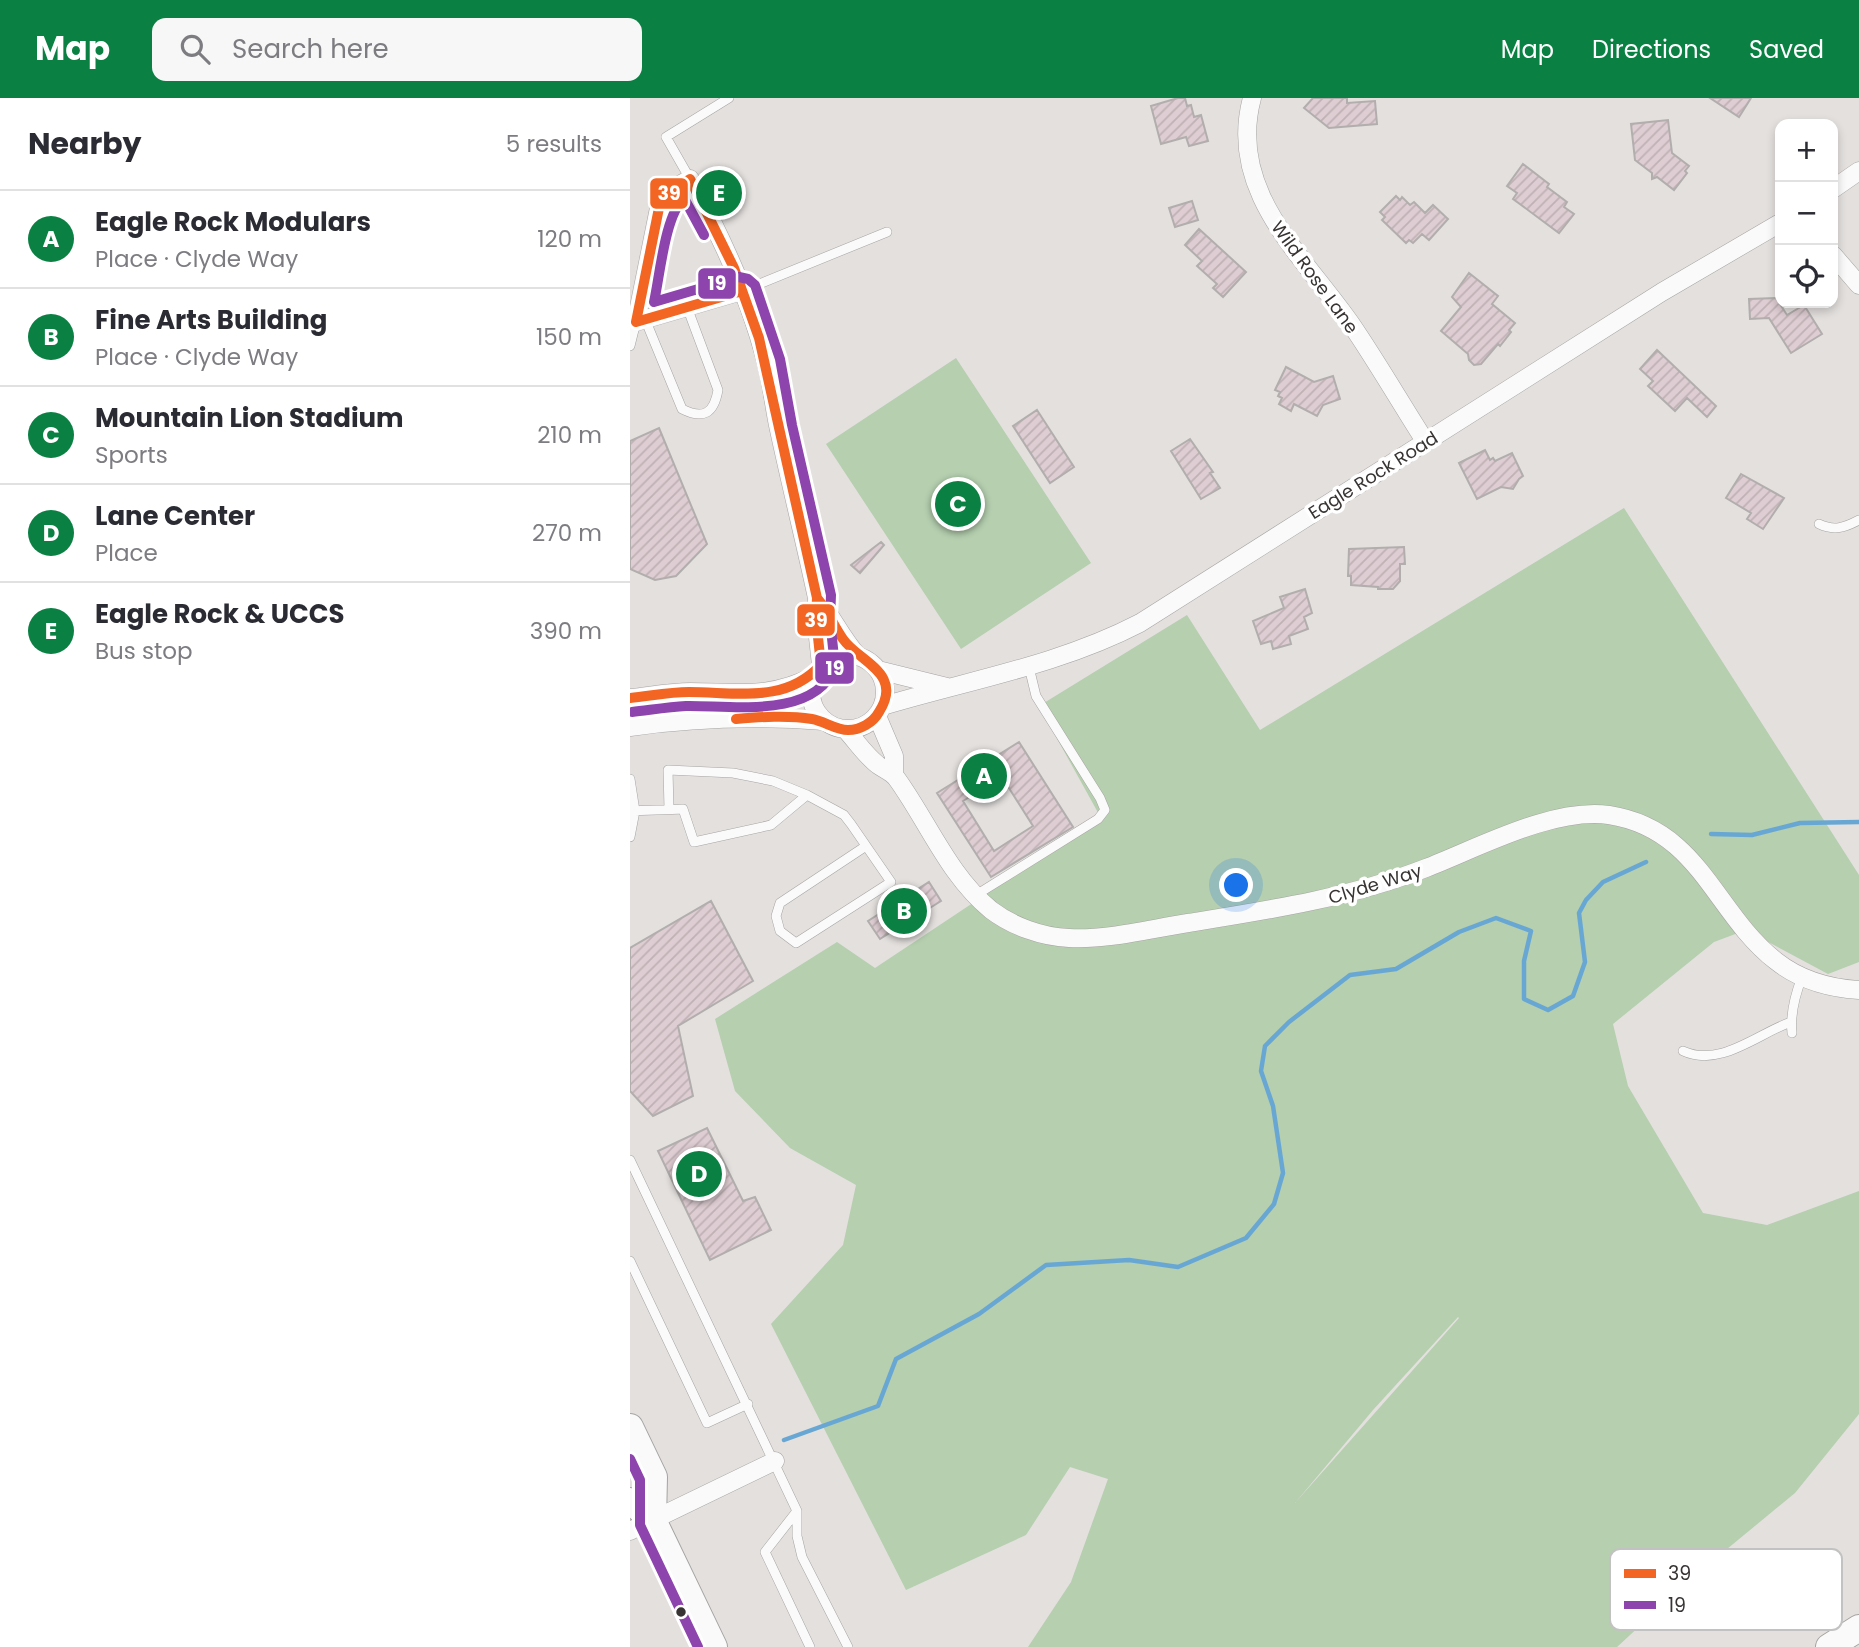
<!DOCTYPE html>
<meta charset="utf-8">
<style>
body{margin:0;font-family:Poppins,sans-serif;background:#f7f7f7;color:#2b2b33}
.controls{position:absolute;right:21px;top:21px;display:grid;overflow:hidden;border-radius:14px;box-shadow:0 4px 10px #0003}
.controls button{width:63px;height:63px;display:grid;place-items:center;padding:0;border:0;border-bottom:2px solid #e1e1e2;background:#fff;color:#2b2b33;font:35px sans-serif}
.you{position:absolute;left:607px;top:788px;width:24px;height:24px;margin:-18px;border:5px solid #fff;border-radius:50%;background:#1a73e8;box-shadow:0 0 0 10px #1a73e833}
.badge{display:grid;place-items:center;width:46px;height:46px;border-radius:50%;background:#0b8043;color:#fff;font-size:23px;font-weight:700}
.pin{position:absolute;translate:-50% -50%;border:4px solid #fff;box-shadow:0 2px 7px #0006}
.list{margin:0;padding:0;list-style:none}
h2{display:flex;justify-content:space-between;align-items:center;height:91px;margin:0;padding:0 28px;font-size:30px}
h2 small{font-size:23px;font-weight:400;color:#7c7c81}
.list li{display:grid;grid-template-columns:46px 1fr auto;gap:21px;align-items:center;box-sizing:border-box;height:98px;padding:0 28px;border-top:2px solid #e1e1e2}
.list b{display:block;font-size:26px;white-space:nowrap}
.list p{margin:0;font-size:23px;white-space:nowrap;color:#7c7c81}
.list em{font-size:23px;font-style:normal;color:#7c7c81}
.icon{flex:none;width:38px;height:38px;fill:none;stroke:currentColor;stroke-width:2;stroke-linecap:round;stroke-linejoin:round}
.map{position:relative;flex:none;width:1229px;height:1549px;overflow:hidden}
header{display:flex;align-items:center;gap:42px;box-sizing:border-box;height:98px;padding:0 35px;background:#0b8043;color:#fff}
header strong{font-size:33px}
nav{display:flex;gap:38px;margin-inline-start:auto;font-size:24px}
.search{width:490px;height:63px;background:#f7f7f7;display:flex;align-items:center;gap:18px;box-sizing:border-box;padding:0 24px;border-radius:14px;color:#7c7c81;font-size:26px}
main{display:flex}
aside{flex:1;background:#fff}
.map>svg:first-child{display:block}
</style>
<header>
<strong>Map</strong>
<div class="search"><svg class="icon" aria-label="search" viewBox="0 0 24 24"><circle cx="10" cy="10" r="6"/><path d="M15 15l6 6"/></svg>Search here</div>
<nav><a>Map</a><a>Directions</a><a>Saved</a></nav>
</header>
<main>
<aside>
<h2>Nearby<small>5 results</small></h2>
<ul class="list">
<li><span class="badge">A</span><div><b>Eagle Rock Modulars</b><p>Place · Clyde Way</p></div><em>120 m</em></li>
<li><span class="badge">B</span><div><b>Fine Arts Building</b><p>Place · Clyde Way</p></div><em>150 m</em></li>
<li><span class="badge">C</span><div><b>Mountain Lion Stadium</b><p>Sports</p></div><em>210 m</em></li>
<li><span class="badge">D</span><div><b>Lane Center</b><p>Place</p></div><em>270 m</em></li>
<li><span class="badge">E</span><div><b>Eagle Rock &amp; UCCS</b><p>Bus stop</p></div><em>390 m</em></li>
</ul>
</aside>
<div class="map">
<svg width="1229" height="1549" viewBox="0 0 1229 1549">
<defs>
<pattern id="building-hatch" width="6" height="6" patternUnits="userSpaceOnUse" patternTransform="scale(1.75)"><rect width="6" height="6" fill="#decdd2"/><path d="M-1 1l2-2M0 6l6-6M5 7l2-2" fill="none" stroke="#bfb1b5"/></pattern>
</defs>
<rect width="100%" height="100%" fill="#e3e0de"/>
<path fill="#b5cfaf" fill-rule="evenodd" d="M326,260L461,465L331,551L196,346Z
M994,410L1229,777V864L1198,876L1116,832L1084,844L983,926L998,988L1073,1115L1137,1127L1229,1093V1316L1165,1395L1063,1479L987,1549H398L441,1484L478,1381L440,1369L396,1437L276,1492L141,1226L213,1147L226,1087L160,1050L105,993L85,921L207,844L245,870L471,720L409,608L557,517L630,632ZM828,1219L829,1220L665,1405L743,1312Z"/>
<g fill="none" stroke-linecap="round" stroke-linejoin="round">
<path stroke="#68a7d4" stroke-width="4.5" d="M1081,736L1122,737L1170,725L1229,724
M154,1342L248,1308L266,1261L349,1216L416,1167L499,1162L548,1169L616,1140L644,1106L653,1075L643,1008L631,973L635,948L659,924L720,877L766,871L829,834L866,820L901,833L894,863V901L918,912L943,898L955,864L949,815L956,802L973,784L1016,764"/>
</g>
<path fill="url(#building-hatch)" stroke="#b2aeae" stroke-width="2" fill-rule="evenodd" d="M548,0H555L557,8L561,7L564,19L571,17L578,43L559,48L556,39L531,46L521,8Z
M683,0H717V5L745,3L747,26L699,30L674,10Z
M1080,0H1121L1109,19Z
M1038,22L1042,55L1059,68L1055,73L1057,75L1044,92L1027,79L1022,81V75L1005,62L1001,26Z
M893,66L919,86L917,89L937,104L934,109L944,116L929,135L883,101L887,95L877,88Z
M766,98L770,102L772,99L780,107L784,104L795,115L803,107L818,121L799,142L792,136L783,145L779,142L776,145L752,122L755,119L750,114Z
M562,103L568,122L545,129L539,110Z
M569,131L616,174L593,199L583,190L587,186L567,168L572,163L555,147Z
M839,175L868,198L862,206L885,225L879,232L881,234L870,248L868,246L851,266L844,267L839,262L838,256L811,233L831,209L822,199Z
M1146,200L1157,217L1174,207L1192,236L1161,255L1139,220L1120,221L1119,201Z
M1027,252L1086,308L1077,319L1057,300L1045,313L1018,288L1023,283L1010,271Z
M656,269L684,284L703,278L710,301L693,307L687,318L664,306L661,313L649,306L652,300L648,298L650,294L645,292Z
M407,312L444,369L420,385L383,328Z
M29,330L77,446L46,478L25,482L0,471V343Z
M560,341L583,374L580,375L590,390L571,401L541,353Z
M855,352L860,362L863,360L865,363L882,355L893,378L889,381L883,391L871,389L847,401L829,365Z
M1111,376L1154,400L1133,431L1117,421L1121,415L1096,400Z
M251,444L254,447L230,475L221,467Z
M774,449L775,466H770V483L763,491H748V489L721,487V478H718L719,451Z
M675,491L682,515L674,519L678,531L659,538L661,546L643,551L641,543L631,546L623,523L654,510L650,499Z
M389,644L443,729L361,779L307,695ZM372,679L403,728L364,753L333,703Z
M299,784L311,803L250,841L238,823Z
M81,803L123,883L48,928L63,998L23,1018L0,993V850Z
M77,1030L113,1103L125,1099L141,1132L80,1162L28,1053Z"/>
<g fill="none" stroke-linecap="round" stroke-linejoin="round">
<g stroke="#a6a4a3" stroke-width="10">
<path id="lane" d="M60,81L36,39L99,0
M112,193L257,134
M15,221L52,311C74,322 84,315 88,292L57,209
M0,248L6,224
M1189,426C1204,433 1214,430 1229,422
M0,681L5,713L0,739
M177,697L214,717L221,726L261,784L166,845L150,833L146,818L150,805L236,748
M0,713C18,712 35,712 53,711L64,744L141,727L177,697L143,683L103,675L38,672L39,711
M346,797L468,721L475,712L470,700L406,598L399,569
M1162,935C1160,915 1165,897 1172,879
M1053,953C1090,970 1127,936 1161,924
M0,1062L167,1413V1438L172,1459L218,1549
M0,1163L77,1325L118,1306
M167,1413L135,1454L180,1549"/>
</g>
<g stroke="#a6a4a3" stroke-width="19">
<path id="street" d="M622,0C597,93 672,156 721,226C747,264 770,304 795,343
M1203,91L1229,73
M1203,157L1229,187
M112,193L6,224L29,110L42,91L60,81C91,138 120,200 136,264C142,286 144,310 149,332C161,388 175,444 187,500L186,521L191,567
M187,500C202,518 211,539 227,557
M181 594a37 37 0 1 1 74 0a37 37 0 1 1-74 0Z
M248,572L317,589
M0,600C20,598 40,594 60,594C108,594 140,601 184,578
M253,608C340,582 429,567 510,525L1032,194L1150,125
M247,618L264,658V676
M0,629C64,620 129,618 194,623
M216,632C226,643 236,658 248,667C255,672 262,674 267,681C298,724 319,778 361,812C382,828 412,839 439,840C478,842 519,831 558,825C639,812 719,800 796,770C848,750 923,709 979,717C1070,731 1084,815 1146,863C1170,882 1198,890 1229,892
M0,1433L145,1363"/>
</g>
<g stroke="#a6a4a3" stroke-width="28">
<path id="primary" d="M0,1329L24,1379L23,1422
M0,1403L23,1422L84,1549
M1199,1549L1229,1530"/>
</g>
<use href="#lane" stroke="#fbfafa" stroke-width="9"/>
<use href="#street" stroke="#fbfafa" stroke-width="18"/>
<use href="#primary" stroke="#fbfafa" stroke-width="26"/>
<g stroke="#fff" stroke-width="16">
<path id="bus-1" d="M0,600C20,598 39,594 59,594C107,594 155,606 191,567L186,521L187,500L129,240L104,170L60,81L42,91L29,110L6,224L112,193
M106,621C131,619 157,617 182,621C194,623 206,632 218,632C230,632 243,625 249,614C274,575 229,564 213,541C203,527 199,514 187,500"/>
</g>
<g stroke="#fff" stroke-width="16">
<path id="bus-2" d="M2,614C20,612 38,609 56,608C99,607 184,622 205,569L200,521L201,497L162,327L150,261L125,187L118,181L109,179L24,204C30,177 35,117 54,100L74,137
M0,1361L10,1382V1427L68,1549"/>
</g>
<use href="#bus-1" stroke="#f26522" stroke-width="10"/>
<use href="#bus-2" stroke="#8e44ad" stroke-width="10"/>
</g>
<circle fill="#373433" stroke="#fff" stroke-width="2.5" cx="51" cy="1514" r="6"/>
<g text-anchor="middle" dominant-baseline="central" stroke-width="7" stroke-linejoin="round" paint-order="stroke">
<g font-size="18" fill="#373433" stroke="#fff">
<text transform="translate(685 179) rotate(54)">Wild Rose Lane</text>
<text transform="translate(743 377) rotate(-32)">Eagle Rock Road</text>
<text transform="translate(745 786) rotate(-17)">Clyde Way</text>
</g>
</g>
<rect x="980" y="1451" width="232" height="81" rx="10" fill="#fff" stroke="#c3c2c2" stroke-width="2"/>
<rect x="994" y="1471" width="32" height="9" fill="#f26522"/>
<rect x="994" y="1503" width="32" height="8" fill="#8e44ad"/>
<g font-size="19" fill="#373433">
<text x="1038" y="1482">39</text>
<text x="1038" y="1514">19</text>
</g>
<g stroke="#fff" stroke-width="2.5">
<rect x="19" y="79" width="40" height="33" rx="7" fill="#f26522"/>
<rect x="67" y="169" width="40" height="33" rx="7" fill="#8e44ad"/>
<rect x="166" y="505" width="40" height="34" rx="7" fill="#f26522"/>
<rect x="184" y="553" width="41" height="34" rx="7" fill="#8e44ad"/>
</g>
<g font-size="19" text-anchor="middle" font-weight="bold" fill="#fff">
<text x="39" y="102">39</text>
<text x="87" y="192">19</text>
<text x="186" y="529">39</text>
<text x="205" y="577">19</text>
</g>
</svg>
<div class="controls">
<button>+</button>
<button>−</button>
<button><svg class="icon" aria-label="locate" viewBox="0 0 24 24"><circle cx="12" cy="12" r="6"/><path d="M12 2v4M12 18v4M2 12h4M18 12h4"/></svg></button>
</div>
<div class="you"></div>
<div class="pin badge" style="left:354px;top:678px">A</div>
<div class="pin badge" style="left:274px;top:813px">B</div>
<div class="pin badge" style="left:328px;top:406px">C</div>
<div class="pin badge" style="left:69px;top:1076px">D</div>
<div class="pin badge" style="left:89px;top:95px">E</div>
</div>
</main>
